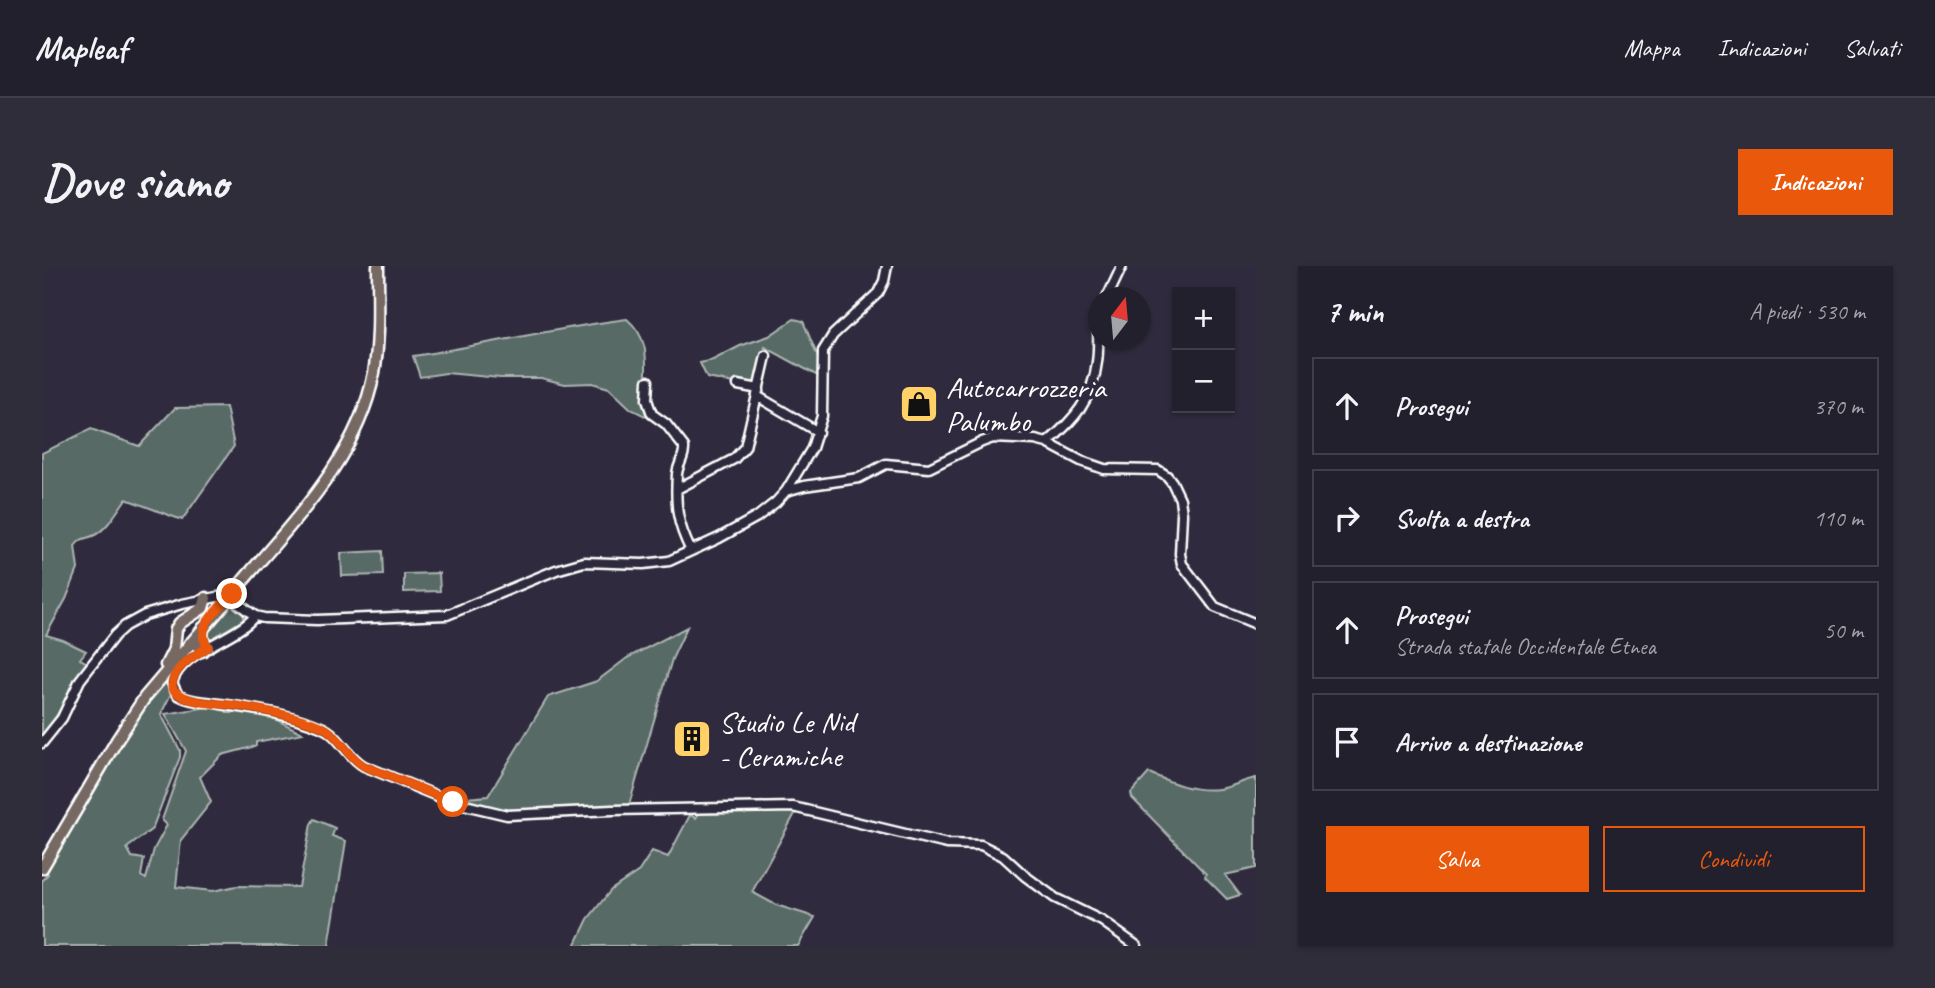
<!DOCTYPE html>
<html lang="it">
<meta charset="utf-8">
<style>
body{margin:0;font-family:Caveat,sans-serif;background:#2f2d3a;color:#f1f3f6}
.controls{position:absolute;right:21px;top:21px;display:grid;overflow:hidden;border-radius:0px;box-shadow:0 2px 5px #0004}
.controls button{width:63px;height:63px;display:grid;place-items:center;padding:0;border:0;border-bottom:2px solid #403e4a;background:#23202e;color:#f1f3f6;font:35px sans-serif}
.compass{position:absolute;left:1046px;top:21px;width:63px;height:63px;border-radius:50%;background:#23202e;box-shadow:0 2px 5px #0004;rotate:16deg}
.stop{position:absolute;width:21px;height:21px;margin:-16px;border:5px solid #ea580c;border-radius:50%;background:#fff}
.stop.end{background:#ea580c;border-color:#fff;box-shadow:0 2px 7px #0008}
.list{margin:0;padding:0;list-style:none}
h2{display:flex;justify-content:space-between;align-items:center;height:91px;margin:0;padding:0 28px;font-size:30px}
h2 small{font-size:23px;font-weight:400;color:#a3a3aa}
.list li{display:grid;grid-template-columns:46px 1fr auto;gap:21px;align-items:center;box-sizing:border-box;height:98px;margin:0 14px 14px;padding:0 14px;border:2px solid #403e4a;border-radius:0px}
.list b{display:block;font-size:26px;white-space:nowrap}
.list p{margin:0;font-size:23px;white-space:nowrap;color:#a3a3aa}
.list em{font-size:23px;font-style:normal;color:#a3a3aa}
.actions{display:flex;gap:14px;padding:21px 28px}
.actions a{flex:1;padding:16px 0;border:2px solid #ea580c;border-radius:0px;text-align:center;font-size:24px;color:#ea580c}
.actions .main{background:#ea580c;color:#fff}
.icon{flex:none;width:38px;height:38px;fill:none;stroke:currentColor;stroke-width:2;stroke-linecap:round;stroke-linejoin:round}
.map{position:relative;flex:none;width:1214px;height:680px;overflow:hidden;border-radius:0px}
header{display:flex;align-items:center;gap:42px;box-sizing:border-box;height:98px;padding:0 35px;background:#23202e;border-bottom:2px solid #403e4a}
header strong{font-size:33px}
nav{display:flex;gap:38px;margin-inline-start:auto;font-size:24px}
.intro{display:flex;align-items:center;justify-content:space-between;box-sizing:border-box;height:168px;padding:0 42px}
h1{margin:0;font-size:49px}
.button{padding:18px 32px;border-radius:0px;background:#ea580c;color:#fff;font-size:24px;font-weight:700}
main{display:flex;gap:42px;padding:0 42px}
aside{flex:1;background:#23202e;border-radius:0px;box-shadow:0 2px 5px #0004}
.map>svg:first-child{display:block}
</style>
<header>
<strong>Mapleaf</strong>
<nav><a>Mappa</a><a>Indicazioni</a><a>Salvati</a></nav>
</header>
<div class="intro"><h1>Dove siamo</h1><a class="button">Indicazioni</a></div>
<main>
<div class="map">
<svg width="1214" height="680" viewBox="0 0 1214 680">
<rect width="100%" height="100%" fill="#2f2a3d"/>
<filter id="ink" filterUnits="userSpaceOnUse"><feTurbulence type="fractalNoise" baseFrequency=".0143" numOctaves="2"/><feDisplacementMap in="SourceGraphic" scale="14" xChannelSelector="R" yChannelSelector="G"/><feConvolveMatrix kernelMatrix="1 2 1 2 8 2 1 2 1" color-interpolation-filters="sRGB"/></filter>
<g filter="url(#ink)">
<path fill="#586b65" stroke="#acb5b2" stroke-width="2" d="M585,53C619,82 594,118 609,153L589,143L567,122L550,117L523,118L499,112H458L404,107L378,111L371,90C443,79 513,62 585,53Z
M752,53L761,55L777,94L776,110L723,81L714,121L665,112L658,97L671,94L698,80L727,70Z
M184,141L192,180L140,254L84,233C75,245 66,262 53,269C42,274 41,270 33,280L36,303L24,333L4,369L21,374L44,385L38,393L46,397C29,420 19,448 0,471V187L49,163L97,180L133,142Z
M340,285L341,309L300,310L299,287Z
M397,307L398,325L362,326V308Z
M189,337L201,345V354L167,374L165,372V364Z
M645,361L630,393L587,539L470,546L413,533L446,530L506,431L555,415L585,392Z
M150,382L153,383V386C140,397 121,409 129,428L119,448L138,484V491L110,563L85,582L90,591L102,593L99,610L104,613L112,583L125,559L120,554L144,485L123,448L173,440L184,442L185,447H190L189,443L231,452L261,467L214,476V480L180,489L158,511L169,536L139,574L134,621L171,625L194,620L257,621L269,558L272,553L293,562L290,570L304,575L287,680H0V614L6,608L4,603L78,477L107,434Z
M1107,507C1130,517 1151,526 1177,523C1189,522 1201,514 1214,512V602L1183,609L1198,629L1185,633L1163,611L1164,608L1090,532L1089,527Z
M755,544L710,626L734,639L773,651L756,680H533L546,653L569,624L597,605L610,585L626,591L648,549L654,552L658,546L699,545L703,548L705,545Z"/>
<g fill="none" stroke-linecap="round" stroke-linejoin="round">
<g stroke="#fff" stroke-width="13">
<path id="minor" d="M1065,32L1080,0
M606,115L605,134L610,148L624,158L642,181C643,191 636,198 635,208C633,240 635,257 649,285
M696,119L717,123
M715,130L776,166
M1005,177C1032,154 1051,133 1055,96C1057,83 1056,70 1056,58
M635,223L692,193L703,181L724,90
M744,225L762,220L817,212L844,198L887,202L940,176L951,172L993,174L1005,177L1039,195L1062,203L1116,204L1125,210L1130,216L1138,233L1140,248L1138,288L1140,298L1173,341L1214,358
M213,350C192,375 139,384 130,417L136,429C148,436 164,435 178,438C212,443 247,448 279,461C297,468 305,491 322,500L410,536L465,549L570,544L751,541L905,578L939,579L961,590L983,610L1013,632L1060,655L1095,680
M0,477L20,452L38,414L73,369L83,360L103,349L140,338L175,331L190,333L213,350L222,352L275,354L405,349L514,304L542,296L601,298L627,295L677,272L715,251L734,236L744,225L770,182L780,150L781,85L791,69L836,27L842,15L845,0"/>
</g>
<g stroke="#fff" stroke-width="15">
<path id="major" d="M190,328C245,261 315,196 332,107C338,72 336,35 336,0
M161,362L160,372L166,381
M148,377L155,379L160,385
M124,399L132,383L134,363L138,357L161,342L164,332
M0,602L75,474L103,431L183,337"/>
</g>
<use href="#minor" stroke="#2f2a3d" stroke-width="8"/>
<use href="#major" stroke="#766964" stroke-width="10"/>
<g stroke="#fff" stroke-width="15" stroke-linecap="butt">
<path id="major-bridge" d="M183,337L190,328"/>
</g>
<use href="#major-bridge" stroke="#766964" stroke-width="10"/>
</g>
</g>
<g fill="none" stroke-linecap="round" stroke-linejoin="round" filter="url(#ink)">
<path stroke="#ea580c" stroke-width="9" d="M190,328C177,344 151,361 166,381C151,390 130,402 130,421C138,438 177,437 195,440C218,444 264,451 284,463C299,472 306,491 322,500L411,536"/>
</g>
<defs>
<g id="shop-square" transform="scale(2.0125)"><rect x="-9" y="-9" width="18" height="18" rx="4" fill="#ffd166" stroke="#2f2a3d"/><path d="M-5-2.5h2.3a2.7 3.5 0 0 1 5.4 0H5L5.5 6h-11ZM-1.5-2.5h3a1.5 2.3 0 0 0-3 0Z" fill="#111"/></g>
<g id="building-square" transform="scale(2.0125)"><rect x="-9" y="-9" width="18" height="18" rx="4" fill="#ffd166" stroke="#2f2a3d"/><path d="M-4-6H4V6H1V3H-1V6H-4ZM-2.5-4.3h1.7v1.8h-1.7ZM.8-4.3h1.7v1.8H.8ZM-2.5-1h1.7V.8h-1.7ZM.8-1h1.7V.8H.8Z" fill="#111"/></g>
</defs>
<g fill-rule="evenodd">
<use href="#shop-square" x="877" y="138"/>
<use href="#building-square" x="650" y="473"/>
</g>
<g text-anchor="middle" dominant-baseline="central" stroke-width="7" stroke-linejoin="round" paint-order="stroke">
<g font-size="30" fill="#fff" stroke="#2f2a3d" text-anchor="start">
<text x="904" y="121">Autocarrozzeria<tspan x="904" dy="34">Palumbo</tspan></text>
<text x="677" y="456">Studio Le Nid<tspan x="677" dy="34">- Ceramiche</tspan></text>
</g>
</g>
</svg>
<div class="controls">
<button>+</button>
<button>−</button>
</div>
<svg class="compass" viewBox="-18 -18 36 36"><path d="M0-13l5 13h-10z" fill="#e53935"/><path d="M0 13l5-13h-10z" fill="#a3a3aa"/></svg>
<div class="stop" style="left:411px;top:536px"></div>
<div class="stop end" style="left:190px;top:328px"></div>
</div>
<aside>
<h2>7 min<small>A piedi · 530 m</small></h2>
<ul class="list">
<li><svg class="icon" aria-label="ahead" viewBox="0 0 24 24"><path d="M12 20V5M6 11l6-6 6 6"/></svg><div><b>Prosegui</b></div><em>370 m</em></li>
<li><svg class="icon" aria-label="right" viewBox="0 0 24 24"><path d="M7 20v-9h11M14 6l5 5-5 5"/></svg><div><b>Svolta a destra</b></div><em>110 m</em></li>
<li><svg class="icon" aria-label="ahead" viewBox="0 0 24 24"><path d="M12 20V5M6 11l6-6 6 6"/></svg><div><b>Prosegui</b><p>Strada statale Occidentale Etnea</p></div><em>50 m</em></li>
<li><svg class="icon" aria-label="arrive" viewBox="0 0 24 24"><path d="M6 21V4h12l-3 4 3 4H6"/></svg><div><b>Arrivo a destinazione</b></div></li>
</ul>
<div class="actions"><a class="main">Salva</a><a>Condividi</a></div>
</aside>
</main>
